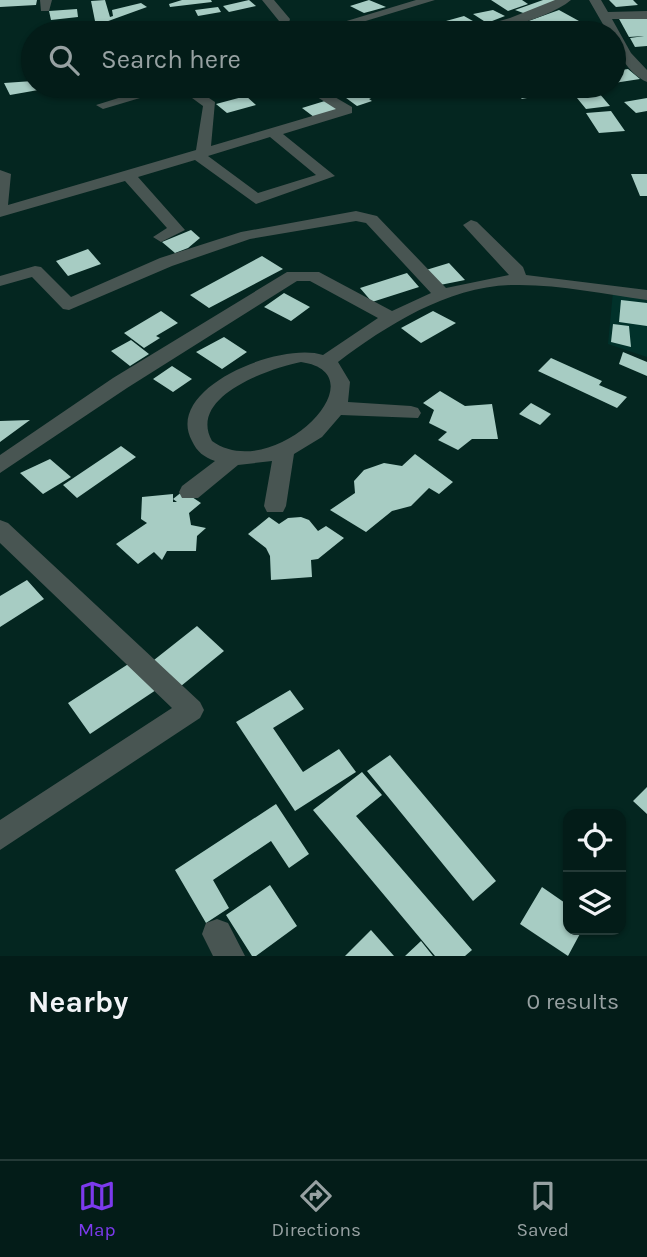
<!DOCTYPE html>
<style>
body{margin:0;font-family:Karla,sans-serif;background:#0d2521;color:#f1f3f6}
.controls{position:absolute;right:21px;bottom:21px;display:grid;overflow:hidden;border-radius:14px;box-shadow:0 2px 5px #0004}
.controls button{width:63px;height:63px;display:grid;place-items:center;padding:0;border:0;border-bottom:2px solid #243a37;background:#031c18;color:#f1f3f6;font:35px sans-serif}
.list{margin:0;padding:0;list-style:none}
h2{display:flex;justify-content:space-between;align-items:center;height:91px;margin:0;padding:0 28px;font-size:30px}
h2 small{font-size:23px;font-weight:400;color:#97a1a2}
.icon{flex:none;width:38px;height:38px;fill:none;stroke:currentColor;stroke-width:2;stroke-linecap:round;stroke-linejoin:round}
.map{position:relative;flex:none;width:647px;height:956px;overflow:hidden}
.search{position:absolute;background:#031c18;box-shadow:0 2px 5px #0004;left:21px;right:21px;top:21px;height:77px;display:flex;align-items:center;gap:18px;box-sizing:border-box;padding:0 24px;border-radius:38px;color:#97a1a2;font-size:26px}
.sheet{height:203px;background:#031c18}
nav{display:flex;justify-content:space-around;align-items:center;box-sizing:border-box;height:98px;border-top:2px solid #243a37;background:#031c18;font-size:19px;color:#97a1a2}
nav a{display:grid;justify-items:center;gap:4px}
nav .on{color:#7c3aed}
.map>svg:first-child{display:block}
</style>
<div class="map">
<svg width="647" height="956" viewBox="0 0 647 956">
<rect width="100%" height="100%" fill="#042620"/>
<path fill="#01312a" d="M613,292L647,296V357L608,344Z"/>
<path fill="#a7ccc3" d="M0,0H37L36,5L0,7Z
M105,0L110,17L113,16L112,10L141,3L147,7L100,24L95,21L91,1Z
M182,0H211L212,2L170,7L169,4Z
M249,0L256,6L229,12L223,6Z
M369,0L386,7L364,13L350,6Z
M491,0H522L528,4L508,11Z
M543,0H560L526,14L515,10Z
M609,0H633L638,5L616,7Z
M218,7L221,12L198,16L195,10Z
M77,9L78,17L51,20L49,11Z
M493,10L505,16L487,23L473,14Z
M559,10L579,21L540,32L523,23Z
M464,16L480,25L461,30L446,21Z
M618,17H647V46L635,47L630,38L644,36L629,37Z
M299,23L309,31L288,33L280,28Z
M628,69L640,79L614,83V71Z
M33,81V86H45L44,89L10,95L4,83Z
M509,86H545L552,93L522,99Z
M593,86L610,106L586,109L568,87Z
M365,88L376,96L369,99L372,101L357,106L342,95Z
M246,96L256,105L227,113L216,104Z
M647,98V111L636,113L624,102Z
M328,100L340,109L314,117L302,108Z
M611,111L625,131L599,133L586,113Z
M631,174H647V196H640Z
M191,230L200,238L188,248L175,253L162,242Z
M88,249L101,264L68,276L56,261Z
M262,256L283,269L209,308L190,295Z
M449,263L465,280L440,285L426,270Z
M407,273L419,287L372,302L360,288Z
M284,293L310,307L291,321L264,307Z
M621,300L647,303V326L619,322Z
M161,311L178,323L156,336L160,338L144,348L124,333Z
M433,311L456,323L421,343L401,328Z
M613,324L629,326L631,347L611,342Z
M224,337L247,352L222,369L196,352Z
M131,340L149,354L130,366L111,351Z
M623,352L647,362V376L619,364Z
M551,358L602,381L599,385L627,397L617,408L538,371Z
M172,366L192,379L173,392L153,379Z
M440,391L465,406L492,404L498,439H472L458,450L438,440L447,432L429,423L434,410L423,403Z
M531,403L551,414L540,425L519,414Z
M30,420L0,442V421Z
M121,446L136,457L77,498L63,485Z
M415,454L453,482L439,494L429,488L411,506L392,511L366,532L330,510L355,493L354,481L364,470L384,463L402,466Z
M50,459L71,477L43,494L20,473Z
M183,491L201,503L189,513L191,525L206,528L197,536L196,551H167L162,560L154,552L138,564L116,544L147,523L141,519L142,497L173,494V502H177L173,499Z
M269,517L279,524L288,518L301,517L309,520L318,531L326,526L344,538L318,559L311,560L312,577L271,580L270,556L266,548L248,534Z
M27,580L44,599L0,627V596Z
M197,626L224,651L181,686L154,660Z
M133,661L156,690L90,734L68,703Z
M290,690L304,709L273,728L303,772L339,749L356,772L295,811L236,722Z
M390,755L496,881L473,901L367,771Z
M362,772L382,795L356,816L472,950L465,956H435L313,810Z
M647,787V814L633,801Z
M276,804L309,854L289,868L271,841L213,880L229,908L206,923L175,870Z
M270,885L297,926L256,956H252L226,915Z
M542,887L568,905V930H582L568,956L520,924Z
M371,930L394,956H345Z
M421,941L433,956H405Z"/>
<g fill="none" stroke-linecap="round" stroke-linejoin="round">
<path fill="#485552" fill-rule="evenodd" d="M40,0H52L49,11H41Z
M262,0H274L290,19L286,33H274L273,27L279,21Z
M416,0H435L326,33H307Z
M555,0H571C547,20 488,34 457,33L510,18Z
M589,0H601L608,12L647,11V19H612L631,53L647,70V82C630,75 614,51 614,33H608Z
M410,25L423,33L406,32V26Z
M157,86H191L215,102L211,146L336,109L303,88L322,86L321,89L352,107V113L283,134L335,176L256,204L195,160L138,177L185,230L161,242L153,237L167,228L125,181L0,217V170L11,174L8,205L196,150L203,106L177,87L103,109L96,105ZM270,137L316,175L258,193L208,156Z
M356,211L377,216L446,288L509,275L463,225L471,220L477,222L523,267L526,275L647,290V300C603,294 558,284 513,285C449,286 387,325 338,362L350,382L348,402L411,406L418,408L421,413L418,418L341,415L322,437L294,454L286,506L283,512H267L264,506L272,461L238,465L198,498H182L179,492L182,486L215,461C204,457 197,452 192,441C163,388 281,341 323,355L378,318L310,281H297L127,388L0,473V455L113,378L287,272H319L392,311L431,293L366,223L356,221L250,239L172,266L69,310L63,309L32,277L0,286V276L35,266L41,267L71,297L160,258L241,232ZM301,362C384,374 273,485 212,441C187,396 271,368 301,362Z
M0,520L8,523L200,702L204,710L200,718L0,850V820L172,708L0,543Z
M217,919L228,923L245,956H213L202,934L206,923Z"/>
</g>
</svg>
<div class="controls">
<button><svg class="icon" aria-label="locate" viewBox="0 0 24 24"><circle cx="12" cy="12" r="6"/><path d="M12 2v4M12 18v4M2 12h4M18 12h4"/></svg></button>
<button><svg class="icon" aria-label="layers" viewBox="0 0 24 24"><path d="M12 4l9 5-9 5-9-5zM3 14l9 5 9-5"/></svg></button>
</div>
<div class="search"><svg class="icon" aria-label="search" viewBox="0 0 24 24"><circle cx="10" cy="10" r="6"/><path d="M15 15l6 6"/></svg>Search here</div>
</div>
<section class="sheet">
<h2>Nearby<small>0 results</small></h2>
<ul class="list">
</ul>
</section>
<nav>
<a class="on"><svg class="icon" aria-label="map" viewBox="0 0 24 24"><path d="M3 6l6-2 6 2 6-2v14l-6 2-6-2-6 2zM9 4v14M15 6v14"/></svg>Map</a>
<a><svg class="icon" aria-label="directions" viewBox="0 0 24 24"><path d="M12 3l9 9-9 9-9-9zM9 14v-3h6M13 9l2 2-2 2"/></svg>Directions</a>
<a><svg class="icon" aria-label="saved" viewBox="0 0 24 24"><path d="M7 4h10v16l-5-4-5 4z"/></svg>Saved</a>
</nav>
